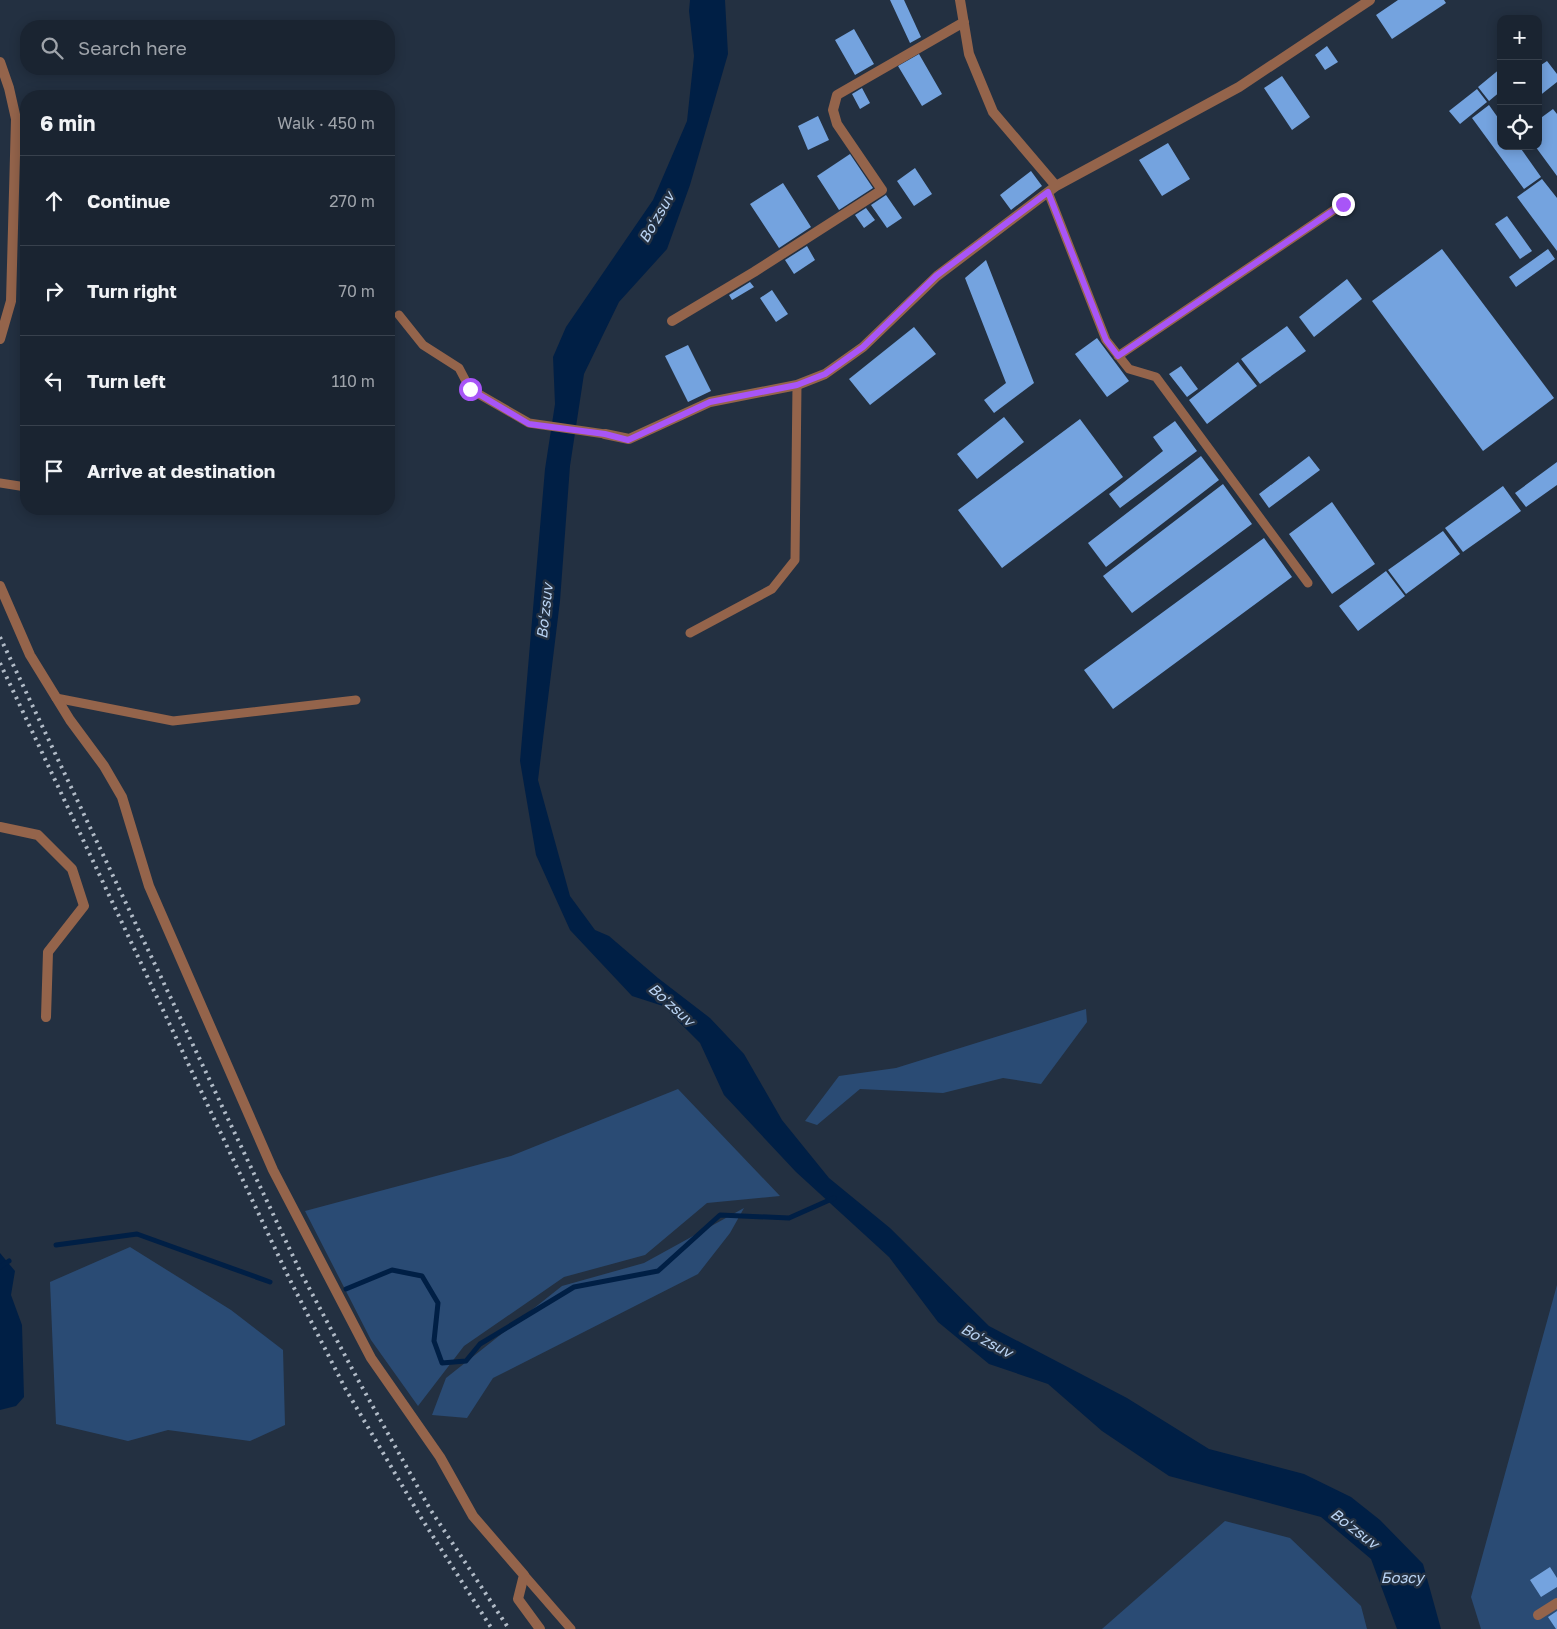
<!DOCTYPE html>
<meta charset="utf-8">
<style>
body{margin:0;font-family:"Golos Text",sans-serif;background:#27303d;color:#f1f3f6}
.controls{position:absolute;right:15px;top:15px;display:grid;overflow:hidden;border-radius:10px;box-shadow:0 2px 12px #0003}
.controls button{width:45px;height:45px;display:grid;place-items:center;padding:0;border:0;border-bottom:1px solid #38414d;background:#1a2431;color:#f1f3f6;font:25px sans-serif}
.stop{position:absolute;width:15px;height:15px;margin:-11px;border:4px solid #a855f7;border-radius:50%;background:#fff}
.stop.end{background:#a855f7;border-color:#fff;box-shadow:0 1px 5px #0008}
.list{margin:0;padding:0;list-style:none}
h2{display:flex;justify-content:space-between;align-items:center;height:65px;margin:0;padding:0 20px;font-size:21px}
h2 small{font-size:16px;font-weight:400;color:#9fa4ab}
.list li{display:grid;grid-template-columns:32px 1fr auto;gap:15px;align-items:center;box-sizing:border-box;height:90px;padding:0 20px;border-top:1px solid #38414d}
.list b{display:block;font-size:19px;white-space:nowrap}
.list em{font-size:16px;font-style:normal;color:#9fa4ab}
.icon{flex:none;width:28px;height:28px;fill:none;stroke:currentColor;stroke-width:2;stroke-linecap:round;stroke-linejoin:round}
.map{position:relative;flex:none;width:1557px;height:1629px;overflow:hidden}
.search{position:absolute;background:#1a2431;box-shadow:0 2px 12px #0003;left:20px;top:20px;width:375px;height:55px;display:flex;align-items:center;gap:12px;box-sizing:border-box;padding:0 18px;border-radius:20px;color:#9fa4ab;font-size:19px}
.panel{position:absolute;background:#1a2431;box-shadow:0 2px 12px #0003;left:20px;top:90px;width:375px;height:425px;border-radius:20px}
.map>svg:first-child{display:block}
</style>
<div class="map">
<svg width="1557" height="1629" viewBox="0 0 1557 1629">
<rect width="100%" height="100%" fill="#233041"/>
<path fill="#2a4b74" d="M1086,1009L1087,1022L1041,1084L1003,1078L943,1093L860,1089L817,1125L805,1121L839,1076L896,1068Z
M678,1089L780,1196L707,1203L645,1255L564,1277L464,1346L418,1406L371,1340L305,1211L511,1156Z
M744,1208L730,1233L698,1274L493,1378L467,1418L432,1415L446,1378L562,1286L644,1263Z
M130,1247L231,1310L283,1350L285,1425L250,1441L168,1430L128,1441L56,1424L50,1282Z
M1557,1285V1629H1481L1471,1597Z
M1225,1521L1290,1538L1361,1606L1367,1629H1102Z"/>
<path fill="#001f45" d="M690,0H725L728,54L690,185L667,249L619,302L584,374L570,466L560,601L538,780L570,896L595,930L609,936L658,978L710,1018L744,1054L782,1120L829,1178L890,1228L989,1326L1127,1398L1209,1449L1304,1474L1351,1497L1380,1520L1423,1564L1441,1629H1397L1371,1559L1321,1517L1169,1476L1102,1431L1048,1384L989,1364L938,1322L889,1257L796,1172L724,1095L700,1043L663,1006L632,996L570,930L536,855L520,761L545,469L555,404L553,357L566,327L653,200L687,121L694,56L689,11Z
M0,1253L15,1271L11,1295L22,1325L24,1397L16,1406L0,1410Z"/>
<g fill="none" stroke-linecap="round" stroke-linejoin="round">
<path stroke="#001f45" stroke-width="5" d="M56,1245L137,1234L270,1282
M0,1267L9,1261
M346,1289L392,1270L422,1276L438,1303L434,1341L442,1363L466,1361L480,1344L574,1287L658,1271L720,1215L789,1218L834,1198"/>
</g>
<path fill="#74a3df" d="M890,0H904L921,37L910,43Z
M1398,0H1444L1446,3L1392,39L1376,15Z
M854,29L874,64L855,75L835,40Z
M1327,46L1338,62L1325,70L1315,55Z
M919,54L942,94L922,106L898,66Z
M1547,61L1557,74V82L1538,97V67Z
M1501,68V91L1489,101L1478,87Z
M1282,76L1310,117L1292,130L1264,88Z
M862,88L870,103L860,109L852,94Z
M1477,89L1487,102L1460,124L1449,111Z
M1489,105L1501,122V146H1519L1541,177L1524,189L1472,118Z
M1553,109L1557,114V176L1535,146H1538V120Z
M818,116L829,140L808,150L798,126Z
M1168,143L1190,179L1162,196L1139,160Z
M850,154L873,188L839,210L817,176Z
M915,168L932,194L914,206L897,181Z
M1031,171L1042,186L1011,210L1000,195Z
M1542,179L1557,198V251L1517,197Z
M783,183L811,227L779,248L750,204Z
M886,195L902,218L887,228L871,205Z
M866,208L875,220L864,228L855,215Z
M1507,216L1532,251L1520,259L1495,224Z
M807,246L815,260L794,274L785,260Z
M1442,249L1554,398L1483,451L1372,301Z
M1548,249L1555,259L1516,287L1509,277Z
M986,260L1034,383L994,413L984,400L1006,383L965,278Z
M1347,279L1362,299L1314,337L1299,317Z
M750,282L754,287L732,300L729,295Z
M772,290L788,314L776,322L760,298Z
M1287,326L1306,351L1260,384L1241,359Z
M914,327L936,354L870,405L849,379Z
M1097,338L1129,381L1107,397L1075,354Z
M688,345L711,391L688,402L665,356Z
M1238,362L1257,386L1207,424L1189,400Z
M1181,366L1198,389L1187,397L1169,374Z
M1004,417L1024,442L977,479L957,454Z
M1080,419L1123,477L1002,568L958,510Z
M1175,421L1197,451L1120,508L1109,494L1163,451L1153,437Z
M1201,456L1219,480L1106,567L1088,543Z
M1309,456L1320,470L1269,508L1259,494Z
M1557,462V485L1526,507L1515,493Z
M1223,484L1252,524L1132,613L1103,576Z
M1503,486L1521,511L1463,552L1445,528Z
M1332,502L1375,564L1332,594L1289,534Z
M1443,531L1460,554L1406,594L1388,570Z
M1264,538L1292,577L1113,709L1084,670Z
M1386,571L1405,596L1358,631L1339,606Z
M1550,1567L1557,1578V1587L1541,1597L1530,1580Z
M1557,1611V1629H1556L1548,1617Z"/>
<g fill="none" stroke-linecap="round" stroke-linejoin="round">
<path stroke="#94644b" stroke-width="9" d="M1048,192L1106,340L1129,369L1156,377L1308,583
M399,315L423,345L459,368L470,389L529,423L605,434
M1118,356L1343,204
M0,483L26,487
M690,633L772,589L795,560L797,385
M56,698L173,721L356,700
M524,1575L571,1629"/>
<path stroke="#94644b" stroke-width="10" d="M960,0L969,54L993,112L1056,186
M0,62L9,88L16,119L11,301L0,339
M672,321L754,272L882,190L837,124L833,110L837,95L964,22
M605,434L629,439L710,402L797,385L825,374L863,347L937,276L1056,186L1239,87L1370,0
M0,586L30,655L70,720L104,766L122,797L149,886L273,1170L371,1358L440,1457L473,1516L524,1575L518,1599L540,1629
M0,827L38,835L72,869L84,906L48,952L46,1017
M1538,1615L1557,1603"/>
<path stroke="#b1bbc7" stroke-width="4" stroke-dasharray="2.5 5" stroke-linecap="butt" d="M0,637L300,1271L357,1378L430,1509L509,1629
M0,663L287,1274L345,1388L420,1516L492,1629"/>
</g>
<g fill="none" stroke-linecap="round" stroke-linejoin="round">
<path stroke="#a855f7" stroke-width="6" d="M470,389L529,424L605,434L628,440L710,402L797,385L825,374L863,347L936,276L1048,192L1106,340L1118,356L1343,204"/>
</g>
<g text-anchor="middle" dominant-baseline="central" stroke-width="5" stroke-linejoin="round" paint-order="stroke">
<g font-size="15" font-style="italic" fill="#bad4f4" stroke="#233041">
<text transform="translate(656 217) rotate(-60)">Boʻzsuv</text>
<text transform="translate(544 611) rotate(-84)">Boʻzsuv</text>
<text transform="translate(672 1004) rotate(42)">Boʻzsuv</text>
<text transform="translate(987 1340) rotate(28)">Boʻzsuv</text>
<text transform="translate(1355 1528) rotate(37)">Boʻzsuv</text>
<text x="1402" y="1577">Бозсу</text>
</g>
</g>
</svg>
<div class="controls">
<button>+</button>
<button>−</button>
<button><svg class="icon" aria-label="locate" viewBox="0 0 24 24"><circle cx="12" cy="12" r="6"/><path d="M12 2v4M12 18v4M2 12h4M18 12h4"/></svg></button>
</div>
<div class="stop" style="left:470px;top:389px"></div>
<div class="stop end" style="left:1343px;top:204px"></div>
<div class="search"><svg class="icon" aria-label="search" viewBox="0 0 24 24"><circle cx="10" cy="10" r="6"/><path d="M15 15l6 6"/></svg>Search here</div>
<section class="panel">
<h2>6 min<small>Walk · 450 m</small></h2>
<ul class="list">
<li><svg class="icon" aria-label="ahead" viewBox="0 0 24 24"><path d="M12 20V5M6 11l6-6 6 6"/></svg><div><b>Continue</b></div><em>270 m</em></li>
<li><svg class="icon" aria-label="right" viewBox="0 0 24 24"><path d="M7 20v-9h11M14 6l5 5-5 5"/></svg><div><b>Turn right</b></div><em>70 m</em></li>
<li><svg class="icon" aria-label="left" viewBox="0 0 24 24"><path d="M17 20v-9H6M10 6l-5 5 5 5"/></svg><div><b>Turn left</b></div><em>110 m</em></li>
<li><svg class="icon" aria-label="arrive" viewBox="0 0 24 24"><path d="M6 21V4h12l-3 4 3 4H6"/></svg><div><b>Arrive at destination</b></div></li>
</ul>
</section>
</div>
